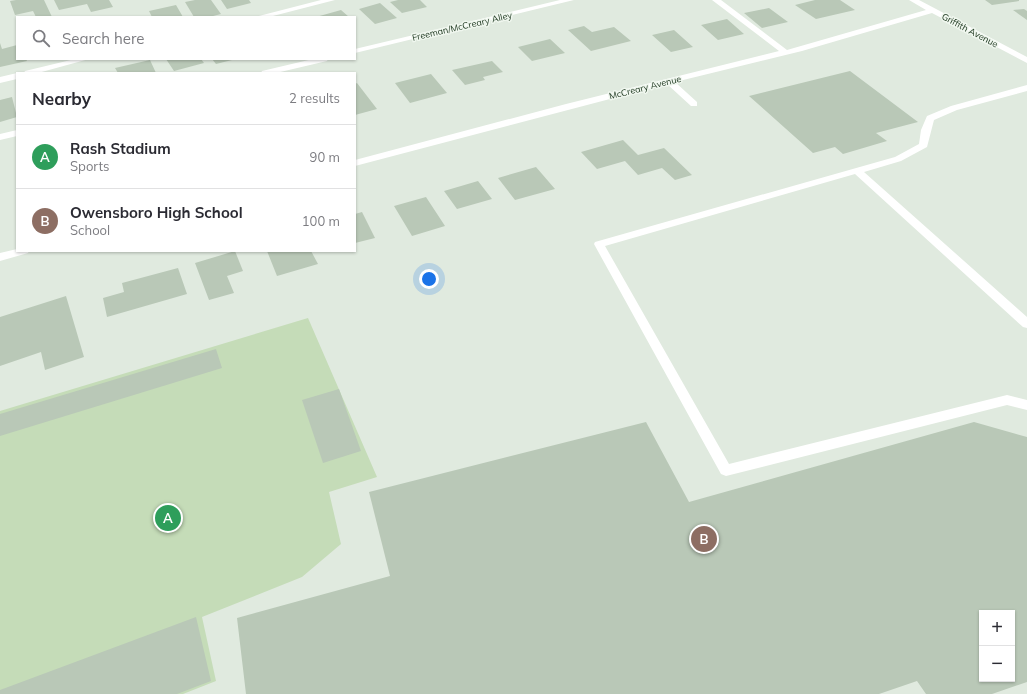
<!DOCTYPE html>
<meta charset="utf-8">
<style>
body{margin:0;font-family:Mulish,sans-serif;background:#f2f2f3;color:#2b2b33}
.controls{position:absolute;right:12px;bottom:12px;display:grid;overflow:hidden;border-radius:0px;box-shadow:0 1px 3px #0004}
.controls button{width:36px;height:36px;display:grid;place-items:center;padding:0;border:0;border-bottom:1px solid #e1e1e2;background:#fff;color:#2b2b33;font:20px sans-serif}
.you{position:absolute;left:429px;top:279px;width:14px;height:14px;margin:-10px;border:3px solid #fff;border-radius:50%;background:#1a73e8;box-shadow:0 0 0 6px #1a73e833}
.badge{display:grid;place-items:center;width:26px;height:26px;border-radius:50%;background:#f15694;color:#fff;font-size:13px;font-weight:700}
.pin{position:absolute;translate:-50% -50%;border:2px solid #fff;box-shadow:0 1px 4px #0006}
.list{margin:0;padding:0;list-style:none}
h2{display:flex;justify-content:space-between;align-items:center;height:52px;margin:0;padding:0 16px;font-size:17px}
h2 small{font-size:13px;font-weight:400;color:#7c7c81}
.list li{display:grid;grid-template-columns:26px 1fr auto;gap:12px;align-items:center;box-sizing:border-box;height:64px;padding:0 16px;border-top:1px solid #e1e1e2}
.list b{display:block;font-size:15px;white-space:nowrap}
.list p{margin:0;font-size:13px;white-space:nowrap;color:#7c7c81}
.list em{font-size:13px;font-style:normal;color:#7c7c81}
.icon{flex:none;width:22px;height:22px;fill:none;stroke:currentColor;stroke-width:2;stroke-linecap:round;stroke-linejoin:round}
.map{position:relative;flex:none;width:1027px;height:694px;overflow:hidden}
.search{position:absolute;background:#fff;box-shadow:0 1px 3px #0004;left:16px;top:16px;width:340px;height:44px;display:flex;align-items:center;gap:10px;box-sizing:border-box;padding:0 14px;border-radius:0px;color:#7c7c81;font-size:15px}
.panel{position:absolute;background:#fff;box-shadow:0 1px 3px #0004;left:16px;top:72px;width:340px;height:180px;border-radius:0px}
.map>svg:first-child{display:block}
</style>
<div class="map">
<svg width="1027" height="694" viewBox="0 0 1027 694">
<rect width="100%" height="100%" fill="#e0eadf"/>
<path fill="#c5dcb8" d="M308,318L377,477L329,492L341,544L302,577L202,617L216,681L183,694H0V411Z"/>
<path fill="#b9c8b7" fill-rule="evenodd" d="M16,0H44L52,17H36L33,11L15,15L10,1Z
M54,0H109L113,7L91,12L87,4L59,10Z
M195,0H211L221,14L209,17H194L185,2Z
M221,0H249L251,3L227,9Z
M398,0H420L427,7L402,13L390,2Z
M815,0H840L855,10L816,19L795,5Z
M985,0H1019V1L992,5Z
M380,3L397,18L375,24L359,9Z
M176,5L183,17H152L149,11Z
M769,8L788,22L762,28L744,13Z
M1024,9L1027,11V20L1013,10Z
M341,10L349,17H316Z
M727,19L744,34L718,40L701,25Z
M584,26L592,32L614,27L631,41L591,51L568,30Z
M674,30L693,47L671,52L652,35Z
M550,39L565,53L532,61L518,47Z
M0,43L2,49L17,45V59H26L27,61L0,67Z
M166,59H201L204,63L174,71Z
M212,59H232V60L216,64Z
M150,60L156,73H118L115,68Z
M492,61L503,72L483,77L485,80L465,85L452,70Z
M850,71L918,122L876,133L887,141L843,154L835,147L813,153L749,96Z
M431,74L447,93L410,103L395,83Z
M357,83L377,109L355,115V84Z
M12,97L17,117L0,122V100Z
M623,140L638,155L664,148L692,175L675,180L662,168L638,175L625,161L597,169L581,152Z
M536,167L555,189L515,200L498,178Z
M478,181L492,199L457,209L444,191Z
M426,197L445,226L412,236L394,206Z
M362,212L375,238L355,243V214Z
M235,251L243,271L227,276L234,293L209,300L195,263Z
M267,251H311L318,264L277,276Z
M178,268L187,294L107,317L103,298L124,292L122,283Z
M66,296L84,357L45,370L41,352L0,366V317Z
M216,349L222,368L0,436V414Z
M339,389L361,451L323,463L302,400Z
M646,422L689,502L974,422L1027,437V682L992,694H926L917,681L879,694H246L237,618L390,576L369,492ZM982,613H1012V679H982Z
M196,617L211,681L177,694H0V690Z"/>
<g fill="none" stroke-linecap="round" stroke-linejoin="round">
<path fill="#fff" fill-rule="evenodd" d="M321,0H335L269,17H255Z
M560,0H574L355,53V49Z
M712,0H721L787,50L926,10L909,0H919L1027,57V63L932,13L802,51L675,82L697,102V106H691L667,84L355,166V160L566,104L779,51Z
M75,59H89L38,73H24L25,71Z
M313,59H328L327,61L276,73H261L262,71Z
M17,73V79L0,83V77Z
M1027,85V91L957,110L934,120L927,147L901,161L864,172L1027,317V328L1023,327L855,174L605,246L729,464L1007,395L1027,400V410L1007,405L726,476L721,474L594,244L595,242L895,157L919,144L921,130L927,116L951,106Z
M17,130V136L0,140V134Z
M17,249V251H29L28,253L0,261V253Z"/>
</g>
<g text-anchor="middle" dominant-baseline="central" stroke-width="3" stroke-linejoin="round" paint-order="stroke">
<g font-size="9" fill="#203a22" stroke="#f0f7ef">
<text transform="translate(462 26) rotate(-13)">Freeman/McCreary Alley</text>
<text transform="translate(970 30) rotate(28)">Griffith Avenue</text>
<text transform="translate(645 87) rotate(-14)">McCreary Avenue</text>
</g>
</g>
</svg>
<div class="controls">
<button>+</button>
<button>−</button>
</div>
<div class="you"></div>
<div class="pin badge" style="left:168px;top:518px;background:#2e9e5b">A</div>
<div class="pin badge" style="left:704px;top:539px;background:#8d6e63">B</div>
<div class="search"><svg class="icon" aria-label="search" viewBox="0 0 24 24"><circle cx="10" cy="10" r="6"/><path d="M15 15l6 6"/></svg>Search here</div>
<section class="panel">
<h2>Nearby<small>2 results</small></h2>
<ul class="list">
<li><span class="badge" style="background:#2e9e5b">A</span><div><b>Rash Stadium</b><p>Sports</p></div><em>90 m</em></li>
<li><span class="badge" style="background:#8d6e63">B</span><div><b>Owensboro High School</b><p>School</p></div><em>100 m</em></li>
</ul>
</section>
</div>
